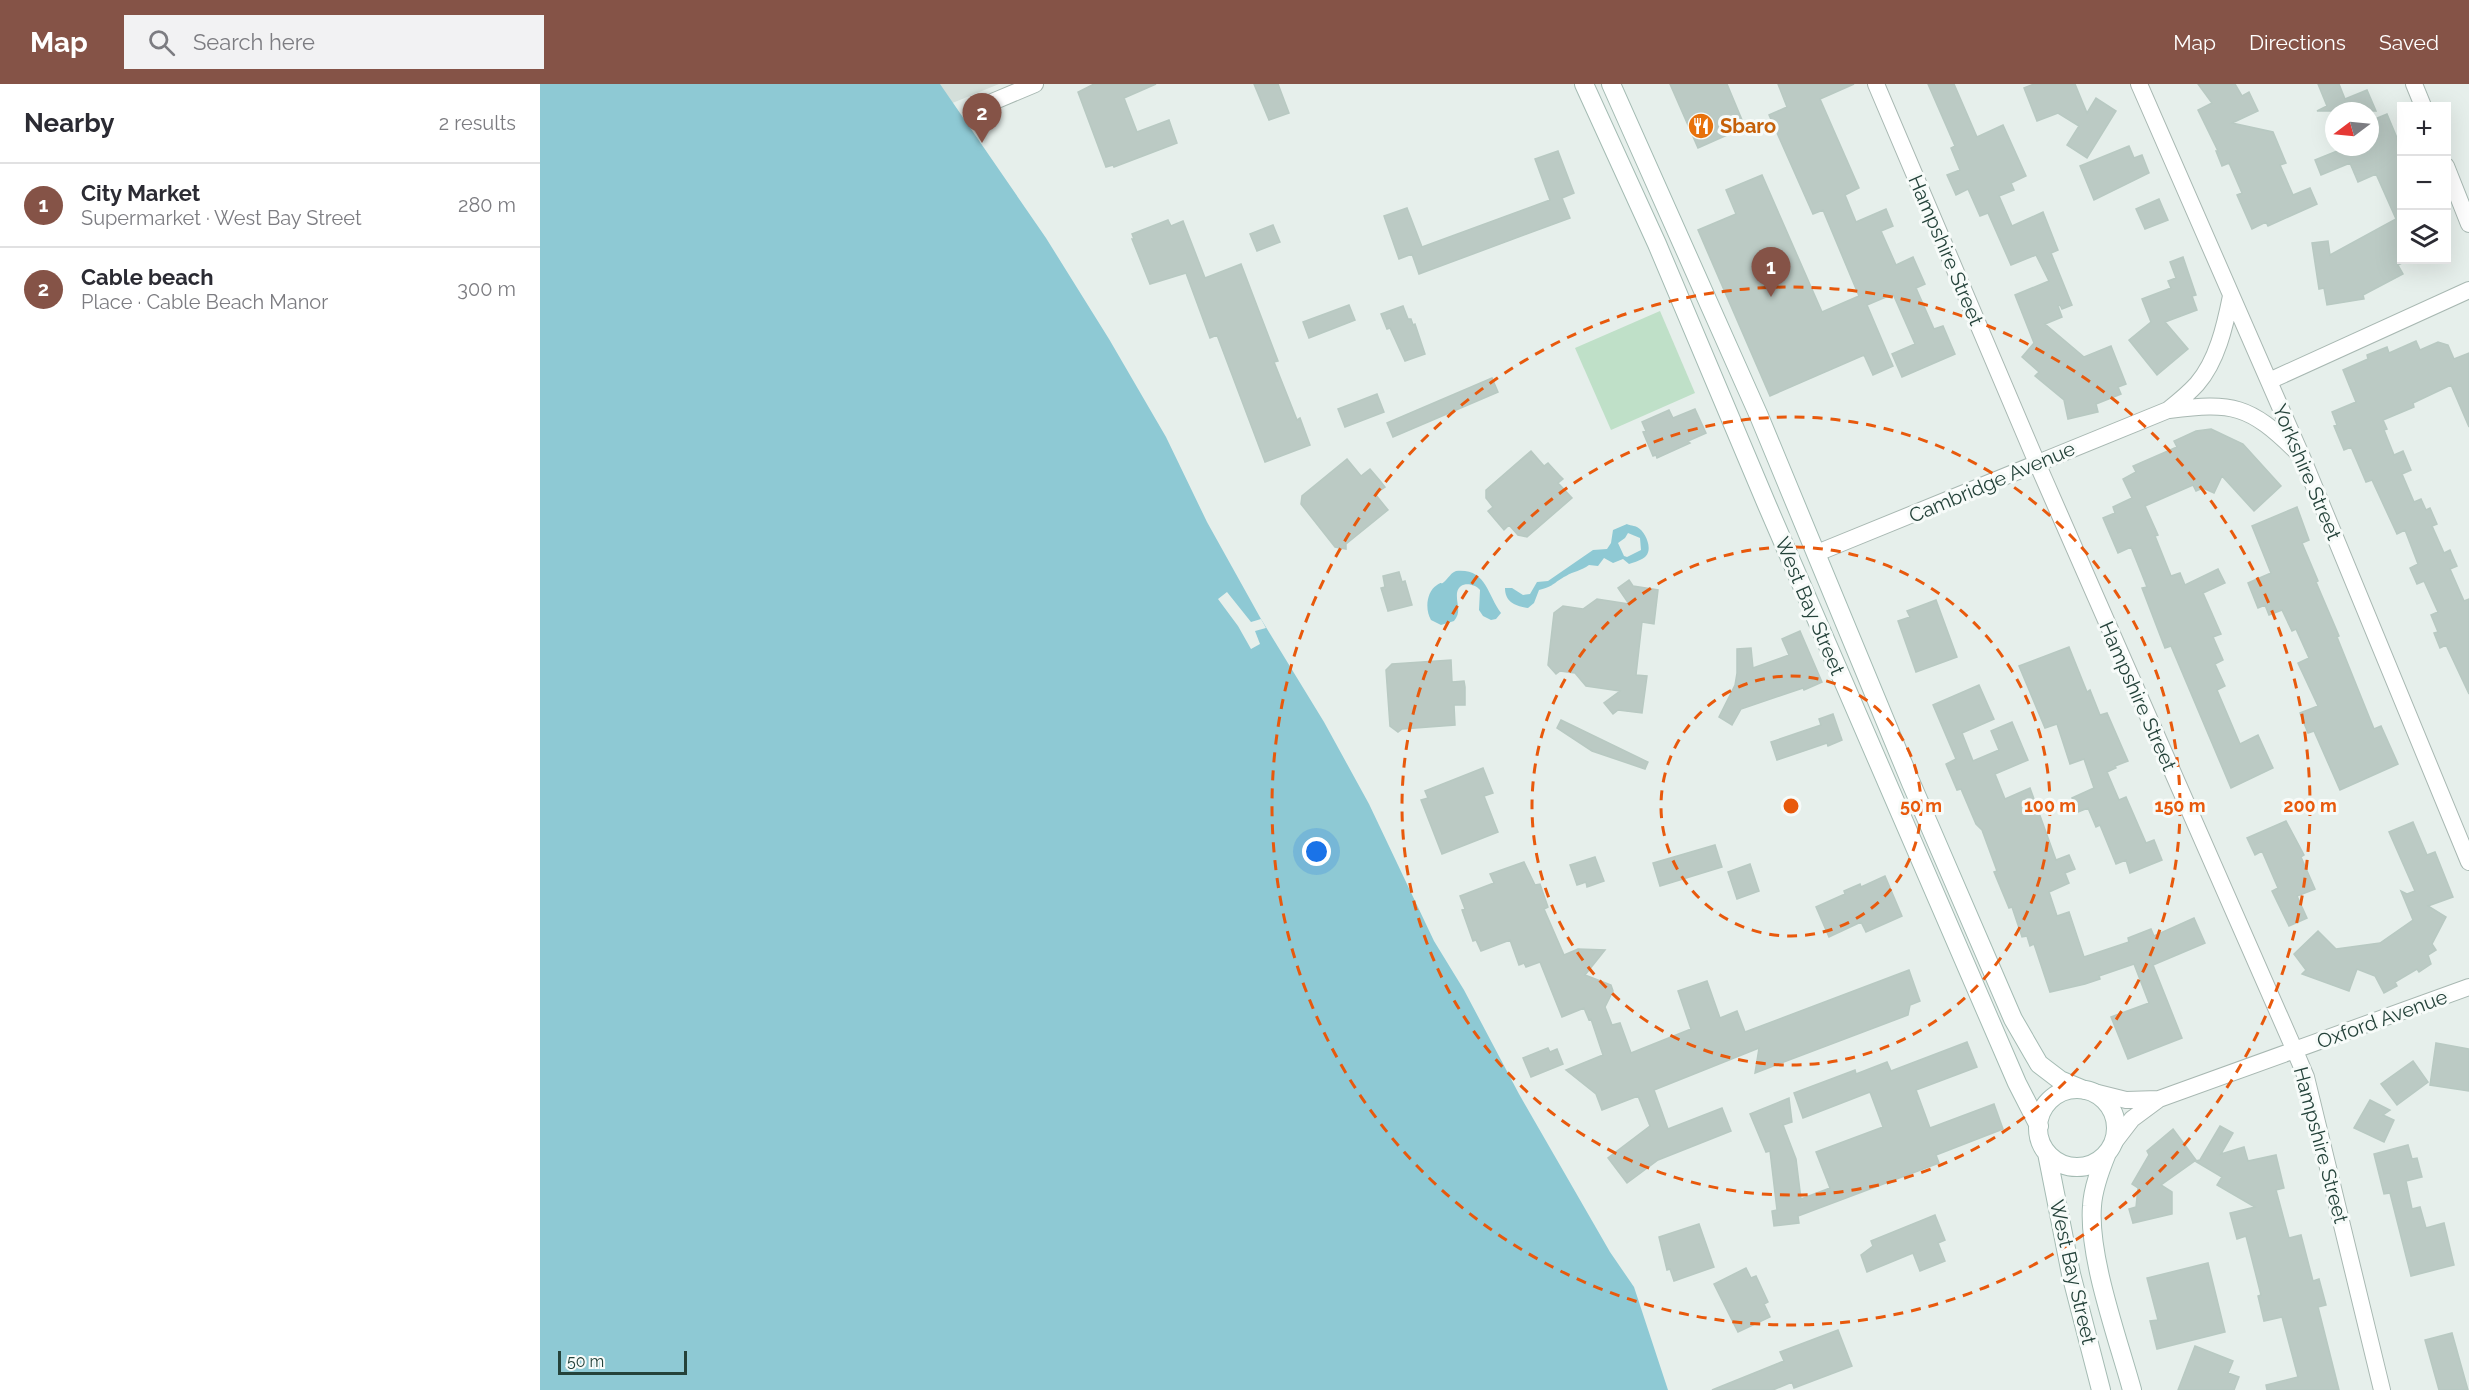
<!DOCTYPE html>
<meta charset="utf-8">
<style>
body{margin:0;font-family:Raleway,sans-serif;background:#f2f2f3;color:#2b2b33}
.controls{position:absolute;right:18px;top:18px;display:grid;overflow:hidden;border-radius:0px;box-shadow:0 6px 24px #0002}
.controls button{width:54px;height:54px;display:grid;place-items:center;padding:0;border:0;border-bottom:2px solid #e1e1e2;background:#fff;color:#2b2b33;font:30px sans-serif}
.compass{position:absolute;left:1785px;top:18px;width:54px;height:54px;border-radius:50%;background:#fff;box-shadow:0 6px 24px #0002;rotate:254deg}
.scale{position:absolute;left:18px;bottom:15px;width:129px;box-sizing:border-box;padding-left:6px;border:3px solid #24423a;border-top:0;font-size:16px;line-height:21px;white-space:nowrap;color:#24423a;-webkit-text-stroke:4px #f7fbf9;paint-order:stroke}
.you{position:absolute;left:777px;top:768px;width:21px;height:21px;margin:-15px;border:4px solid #fff;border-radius:50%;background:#1a73e8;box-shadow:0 0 0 9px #1a73e833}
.badge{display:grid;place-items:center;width:39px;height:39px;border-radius:50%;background:#855347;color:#fff;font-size:20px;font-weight:700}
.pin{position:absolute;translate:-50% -50px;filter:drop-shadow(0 2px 3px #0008)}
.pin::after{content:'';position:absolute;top:32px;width:21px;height:18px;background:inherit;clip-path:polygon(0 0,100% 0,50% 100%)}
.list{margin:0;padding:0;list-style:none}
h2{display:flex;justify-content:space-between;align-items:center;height:78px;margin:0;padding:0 24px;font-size:26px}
h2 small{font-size:20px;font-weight:400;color:#7c7c81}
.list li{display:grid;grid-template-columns:39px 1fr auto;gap:18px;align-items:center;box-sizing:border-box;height:84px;padding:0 24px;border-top:2px solid #e1e1e2}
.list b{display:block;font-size:22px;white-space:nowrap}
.list p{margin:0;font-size:20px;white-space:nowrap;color:#7c7c81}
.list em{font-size:20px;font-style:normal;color:#7c7c81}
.icon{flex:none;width:33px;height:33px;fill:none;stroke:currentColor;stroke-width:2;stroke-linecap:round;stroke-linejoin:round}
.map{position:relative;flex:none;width:1929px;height:1306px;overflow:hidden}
header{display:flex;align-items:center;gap:36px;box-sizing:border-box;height:84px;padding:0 30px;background:#855347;color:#fff}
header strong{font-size:28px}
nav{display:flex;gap:33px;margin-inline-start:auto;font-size:21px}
.search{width:420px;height:54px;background:#f2f2f3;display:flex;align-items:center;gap:15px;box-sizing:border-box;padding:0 21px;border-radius:0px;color:#7c7c81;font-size:22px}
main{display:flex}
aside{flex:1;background:#fff}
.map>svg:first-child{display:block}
</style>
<header>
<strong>Map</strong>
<div class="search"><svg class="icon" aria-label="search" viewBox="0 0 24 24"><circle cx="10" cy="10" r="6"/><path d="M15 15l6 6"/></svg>Search here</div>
<nav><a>Map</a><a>Directions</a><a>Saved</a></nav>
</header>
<main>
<aside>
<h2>Nearby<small>2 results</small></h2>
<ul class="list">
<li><span class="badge">1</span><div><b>City Market</b><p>Supermarket · West Bay Street</p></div><em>280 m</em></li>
<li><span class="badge">2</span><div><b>Cable beach</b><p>Place · Cable Beach Manor</p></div><em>300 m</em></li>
</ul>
</aside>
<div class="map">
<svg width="1929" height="1306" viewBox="0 0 1929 1306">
<rect width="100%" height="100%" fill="#e6efeb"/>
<path fill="#d4dfda" d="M392,0H459L410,20Z"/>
<path fill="#bfe0c8" d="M1120,227L1155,309L1071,346L1035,264Z"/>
<path fill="#8ec9d4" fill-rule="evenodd" d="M0,0H400L506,154L569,255L626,353L667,438L721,535L784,638L829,720L894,857L924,906L979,1010L1070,1168L1094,1203L1128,1306H0Z
M1087,440C1088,441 1096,442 1097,443C1105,447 1113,464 1106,472C1102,476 1095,478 1089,480L1083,475L1073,479L1064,474L1058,482L1049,481C1041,487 1034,487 1026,492C1014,498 1015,502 999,506L994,519L988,524C975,522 965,518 965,504H972L983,511L990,510L997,498L1008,497L1053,466L1067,465L1071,459L1073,446ZM1088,449L1100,454L1101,466L1087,473L1084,472L1078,459L1085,454Z
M916,487C946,484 947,510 961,529L956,535L951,536L943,532L939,526L940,506C934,499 919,497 917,509C916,521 922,527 914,537L901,541L891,536C885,526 886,508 897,501C904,496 899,503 906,496C910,492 910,490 916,487Z"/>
<path fill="#e6efeb" d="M687,508L711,538L721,535L726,544L715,547L720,560L711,565L698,542L678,515Z"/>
<path fill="#bbcac4" stroke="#b8c9c2" stroke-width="1.5" d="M554,0H616L584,14L597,48L629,36L637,59L574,83L573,81L566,83L538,8Z
M714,0H738L749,29L729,36Z
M1130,0H1187L1205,43L1158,64Z
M1238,0H1314L1280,15L1319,104L1305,111L1316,138L1346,125L1353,142L1341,147L1356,181L1373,173L1385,200L1376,204L1394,245L1403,242L1415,270L1362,293L1352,270L1375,260L1353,210L1327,221L1353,282L1333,291L1324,271L1230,312L1158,146L1196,130L1186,106L1222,91L1282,228L1319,212L1283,126L1273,130L1229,31L1247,23Z
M1388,0H1414L1437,53L1463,41L1486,92L1471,99L1474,106L1459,112L1472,142L1503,128L1518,166L1511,169L1532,221L1522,225L1520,221L1518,222L1522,233L1505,240L1544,273L1571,262L1586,300L1578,303L1581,310L1556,320L1558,328L1528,335L1524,316L1495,292L1499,288L1482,273L1494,259L1475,211L1509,197L1496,171L1471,181L1448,129L1440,132L1428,105L1416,111L1407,91L1420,86L1411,64L1415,62Z
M1494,0H1535L1547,29L1556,14L1576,27L1547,74L1527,61L1539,42L1518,29L1497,37L1484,4Z
M1658,0H1695L1702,12L1709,8L1718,27L1692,39L1733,48L1746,79L1740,81L1753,111L1770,104L1777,120L1728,142L1726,138L1712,145L1697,111L1702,109L1689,79L1682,82L1676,67H1678L1658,26L1672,19Z
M1778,0H1799L1805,15L1827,6L1836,27H1777L1787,22Z
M1847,30L1862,66V179L1858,181L1863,190L1823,211L1824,215L1787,221L1784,204L1779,205L1772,159L1788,157L1790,171L1856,135L1836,90L1818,98L1810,79L1781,91L1775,76L1807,63H1830V37Z
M1589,62L1594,74L1602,71L1609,89L1554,116L1540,82Z
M1018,67L1034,109L1022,114L1030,134L879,190L872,170L859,175L844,132L867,124L882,163L1010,116L995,75Z
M1619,115L1628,136L1605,145L1596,125Z
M628,136L631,142L643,137L665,194L701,180L738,277L734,278L757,336L760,334L770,361L725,378L677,251L670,254L646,189L610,200L592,155H594L592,150Z
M733,141L740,158L717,167L710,150Z
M1643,173L1656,211L1652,212L1657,226L1625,238L1648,265L1617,291L1589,256L1611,238L1602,215L1631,204L1628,197L1636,194L1630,178Z
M809,221L815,236L769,254L763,238Z
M863,222L868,235H871L873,241L875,240L885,270L865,277L850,244L847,245L841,230Z
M1876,257L1880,266L1898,258L1908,261L1914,275L1929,269V343L1911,301L1873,319L1874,323L1843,336L1847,345L1844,346L1854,371L1863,367L1871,386L1862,390L1874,418L1881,415L1886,426L1890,424L1897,440L1892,442L1904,469L1910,466L1917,482L1910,485L1924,517L1929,515V610L1906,561L1900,564L1894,549L1898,548L1891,531L1898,528L1884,497L1877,500L1870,484L1878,480L1865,446L1857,450L1832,396L1826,398L1811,363L1804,366L1794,342L1797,341L1792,328L1816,318L1803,286L1828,275L1827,271L1847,263L1849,269Z
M952,294L958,308L853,353L847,339Z
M837,310L844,328L805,343L798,325Z
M1155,325L1166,349L1148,357L1150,359L1117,374L1116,371L1113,372L1103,348L1106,347L1102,338L1129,326L1133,334Z
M1671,345L1703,360L1741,402L1714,427L1682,392L1674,409L1663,404L1656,407L1653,401L1605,422L1618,451L1615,452L1631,492L1640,489L1645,501L1678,485L1685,499L1663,509L1681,550L1673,553L1683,576L1675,580L1685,602L1677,606L1700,660L1718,651L1733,684L1691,704L1631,562L1625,564L1602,504L1607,503L1591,463L1578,469L1563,434L1575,429L1573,423L1592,414L1583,395L1596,388L1593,382L1637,363L1634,357L1656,347Z
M991,367L1004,382L1008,379L1019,391L1023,395L1018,399L1032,414L987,453L978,451L969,441L964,446L948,427L953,423L946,414V406Z
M807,375L821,392L830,385L841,398L845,403L835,410L848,426L806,460V465L795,463L761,420L762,412Z
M1757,423L1769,456L1762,459L1778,497L1776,498L1799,552L1797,553L1834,645L1841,642L1858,680L1800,706L1774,647L1768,649L1760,629L1778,622L1758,579L1769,574L1756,545L1752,547L1742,526L1729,531L1725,521L1718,524L1708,499L1731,489L1712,442Z
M859,488L862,498L865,497L872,521L848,527L841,504L845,503L843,492Z
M1089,496L1093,502L1118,506L1114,540L1102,538L1096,591L1107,592L1102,629L1078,626L1073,630L1064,619L1080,607L1046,602L1035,589L1020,587L1016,590L1008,581L1014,529L1023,522L1043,525L1057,515L1089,520L1078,504Z
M1396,516L1417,573L1376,588L1358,537L1370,533L1367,527Z
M1260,547L1282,598L1264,606L1263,604L1201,625L1192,641L1179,633L1195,601L1197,589V565L1211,564L1213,584L1249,571L1242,555Z
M1529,563L1547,608L1550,606L1560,631L1567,629L1588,677L1575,682L1576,684L1567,688L1579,716L1586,713L1606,759L1614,756L1622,776L1590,789L1586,776L1576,780L1560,741L1556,743L1548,724L1538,728L1532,714L1554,704L1544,675L1530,680L1517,640L1505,644L1479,582Z
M911,576L912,598L924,597L925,603V621H914L915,641L862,645L858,648L850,642L846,586L852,580Z
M1439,601L1454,635L1422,649L1433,677L1459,666L1451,647L1472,638L1488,676L1455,690L1465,715L1490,704L1516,776L1529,771L1535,785L1525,789L1529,799L1509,808L1517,832L1529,828L1544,873L1589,858L1588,854L1611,845L1614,852L1654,834L1665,859L1613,881L1642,954L1588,975L1571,933L1609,919L1594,880L1559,892L1560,895L1545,900L1510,908L1494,860L1490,862L1487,852L1482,853L1472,823L1469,824L1454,788L1457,787L1442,746L1436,740L1421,705L1417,706L1406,680L1416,675L1393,621Z
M1293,630L1302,656L1288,662L1287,659L1237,676L1231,658L1281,641L1279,635Z
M1021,636L1108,678L1105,685L1052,667L1017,644Z
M943,684L953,709L944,712L958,748L902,770L881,716L888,714L885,707Z
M1746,737L1764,771L1761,773L1775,805L1757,812L1767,834L1749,842L1732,807L1738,804L1722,767L1715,771L1707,754Z
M1873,738L1887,771L1895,768L1913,813L1888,822L1906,833L1892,860L1896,866L1888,871L1891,880L1879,888L1877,885L1855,898L1857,902L1844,909L1835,892L1817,885L1809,907L1762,890L1766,886L1754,870L1778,847L1796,865L1840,859L1873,836L1861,807L1867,810L1875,807L1849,748Z
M1175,761L1182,783L1120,802L1113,779Z
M1055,773L1064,797L1047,803L1046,798L1037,801L1030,781Z
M984,778L995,801L1000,800L1008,823L1004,825L1024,871L1038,865L1065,866L1045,891L1071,901L1073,907L1065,923L1072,941L1080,939L1091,969L1151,945L1138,907L1167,897L1180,934L1197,927L1205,948L1369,886L1380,917L1370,921L1368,931L1215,989L1219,964L1114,1006L1128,1045L1182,1024L1191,1047L1118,1076L1087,1099L1068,1074L1110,1042L1098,1012L1062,1026L1056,1010L1026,986L1063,971L1051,935L1049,936L1044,924L1022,933L1000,878L986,883L984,879L979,881L970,856L941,867L936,856L933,857L922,826L925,825L920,812L954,799L950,790Z
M1210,780L1219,807L1197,815L1188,788Z
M1345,792L1362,832L1326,848L1321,838L1289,853L1276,823L1305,810L1304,807L1320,800L1321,803Z
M1427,958L1437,983L1376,1006L1390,1044L1454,1020L1463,1045L1396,1071L1399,1079L1258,1132L1259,1139L1234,1142L1232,1127L1237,1126L1230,1067L1226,1068L1210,1030L1249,1014L1252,1038L1243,1041L1256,1075L1261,1115L1290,1104L1276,1068L1343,1043L1330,1008L1263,1034L1254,1009L1315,986L1316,990L1347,978L1351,987Z
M1896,959L1929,965V1007L1890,1001Z
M1008,964L1010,968L1017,965L1023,980L991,993L983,974Z
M1873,977L1888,998L1857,1021L1841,1000Z
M1830,1016L1850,1026L1843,1031L1854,1036L1844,1058L1814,1044Z
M1680,1042L1693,1049L1681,1070L1704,1063L1708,1077L1736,1071L1744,1104L1736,1106L1749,1154L1761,1151L1773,1197L1779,1195L1786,1221L1778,1223L1799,1306H1727L1726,1301L1758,1293L1742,1233L1724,1237L1718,1212L1721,1211L1706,1152L1697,1155L1690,1129L1715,1123L1677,1101L1682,1093L1655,1077L1660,1076Z
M1633,1045L1656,1076L1621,1101L1632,1108V1130L1593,1139L1589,1125L1596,1123L1598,1104L1592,1100L1609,1071L1607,1067Z
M1868,1061L1872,1075L1877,1074L1882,1093L1866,1097L1872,1125L1880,1123L1886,1144L1904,1139L1914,1181L1871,1192L1850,1109L1844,1110L1834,1070Z
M1395,1131L1405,1156L1398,1159L1405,1177L1380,1187L1373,1169L1327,1188L1321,1171L1333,1162L1331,1157Z
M1159,1140L1174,1183L1134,1197L1130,1185L1127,1186L1119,1153Z
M1668,1179L1685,1248L1617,1265L1610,1237L1618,1236L1607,1194Z
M1206,1184L1211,1194L1216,1192L1228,1218L1224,1220L1230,1233L1198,1248L1174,1200Z
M1298,1246L1312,1282L1254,1304L1252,1298L1233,1306H1172L1244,1277L1240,1268Z
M1912,1249L1928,1306H1899L1885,1256Z
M1655,1262L1693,1277L1688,1289L1699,1293L1694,1306H1638Z"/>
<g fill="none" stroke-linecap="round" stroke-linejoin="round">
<g stroke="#a8b8b2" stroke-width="18">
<path id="minor" d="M1336,0L1497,379L1755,967L1766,993L1842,1306
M1599,0L1762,373L1929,778
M1874,0L1883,22
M445,21L495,0
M1906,82L1929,140
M1729,297L1929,206
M1629,326C1693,318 1709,321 1756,367
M1277,469L1628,326C1638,318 1648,310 1657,300C1677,277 1685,242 1691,212
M1554,1008L1586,1016L1618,1015
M1572,1061L1592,1035L1619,1015L1929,903"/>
</g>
<g stroke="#a4bbb3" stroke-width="20">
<path id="secondary" d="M1044,0L1117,160L1227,421L1477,999L1499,1042
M1071,0L1219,332L1371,699L1473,935L1499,980L1520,996L1544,1006
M1498 1044a39 39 0 1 1 78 0a39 39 0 1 1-78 0Z
M1507,1069L1531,1190L1561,1306
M1567,1069C1560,1086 1553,1104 1552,1122C1548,1173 1578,1255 1592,1306"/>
</g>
<use href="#minor" stroke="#fff" stroke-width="16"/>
<use href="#secondary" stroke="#fff" stroke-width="18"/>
</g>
<g fill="none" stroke="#e8590c" stroke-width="3" stroke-dasharray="10 8">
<circle cx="1251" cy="722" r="130"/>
<circle cx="1251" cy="722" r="259"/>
<circle cx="1251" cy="722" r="389"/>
<circle cx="1251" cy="722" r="519"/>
</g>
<defs>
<g id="restaurant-disc" transform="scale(1.35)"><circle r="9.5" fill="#e8710a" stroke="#f7fbf9"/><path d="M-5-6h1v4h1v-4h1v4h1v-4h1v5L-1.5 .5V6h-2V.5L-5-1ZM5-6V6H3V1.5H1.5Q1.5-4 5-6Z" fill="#fff"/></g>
</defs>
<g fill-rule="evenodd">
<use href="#restaurant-disc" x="1161" y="42"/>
</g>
<g text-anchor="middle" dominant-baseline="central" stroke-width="6" stroke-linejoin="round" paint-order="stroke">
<g font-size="20" font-weight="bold" fill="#c56008" stroke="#f7fbf9" text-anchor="start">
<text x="1180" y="42">Sbaro</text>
</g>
<g font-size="20" fill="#24423a" stroke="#f7fbf9">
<text transform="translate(1406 166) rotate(67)">Hampshire Street</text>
<text transform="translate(1767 388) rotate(67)">Yorkshire Street</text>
<text transform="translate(1452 398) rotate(-23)">Cambridge Avenue</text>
<text transform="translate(1270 522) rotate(67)">West Bay Street</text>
<text transform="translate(1598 612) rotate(66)">Hampshire Street</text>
<text transform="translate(1842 935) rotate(-20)">Oxford Avenue</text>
<text transform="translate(1781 1061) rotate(75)">Hampshire Street</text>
<text transform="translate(1533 1188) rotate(77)">West Bay Street</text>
</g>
</g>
<circle cx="1251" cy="722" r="9" fill="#e8590c" stroke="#f7fbf9" stroke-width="3"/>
<g font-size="18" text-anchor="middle" font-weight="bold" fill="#e8590c" stroke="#f7fbf9" stroke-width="6" stroke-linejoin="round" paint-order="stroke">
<text x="1381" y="728">50 m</text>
<text x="1510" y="728">100 m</text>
<text x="1640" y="728">150 m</text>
<text x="1770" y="728">200 m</text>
</g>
</svg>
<div class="controls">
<button>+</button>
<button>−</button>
<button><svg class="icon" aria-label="layers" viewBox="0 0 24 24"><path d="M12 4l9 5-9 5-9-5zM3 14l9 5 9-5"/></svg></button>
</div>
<svg class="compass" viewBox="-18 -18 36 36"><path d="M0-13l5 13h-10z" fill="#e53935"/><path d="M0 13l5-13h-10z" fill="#7c7c81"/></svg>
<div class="scale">50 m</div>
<div class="you"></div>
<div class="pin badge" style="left:1231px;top:213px">1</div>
<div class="pin badge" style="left:442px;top:59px">2</div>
</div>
</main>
